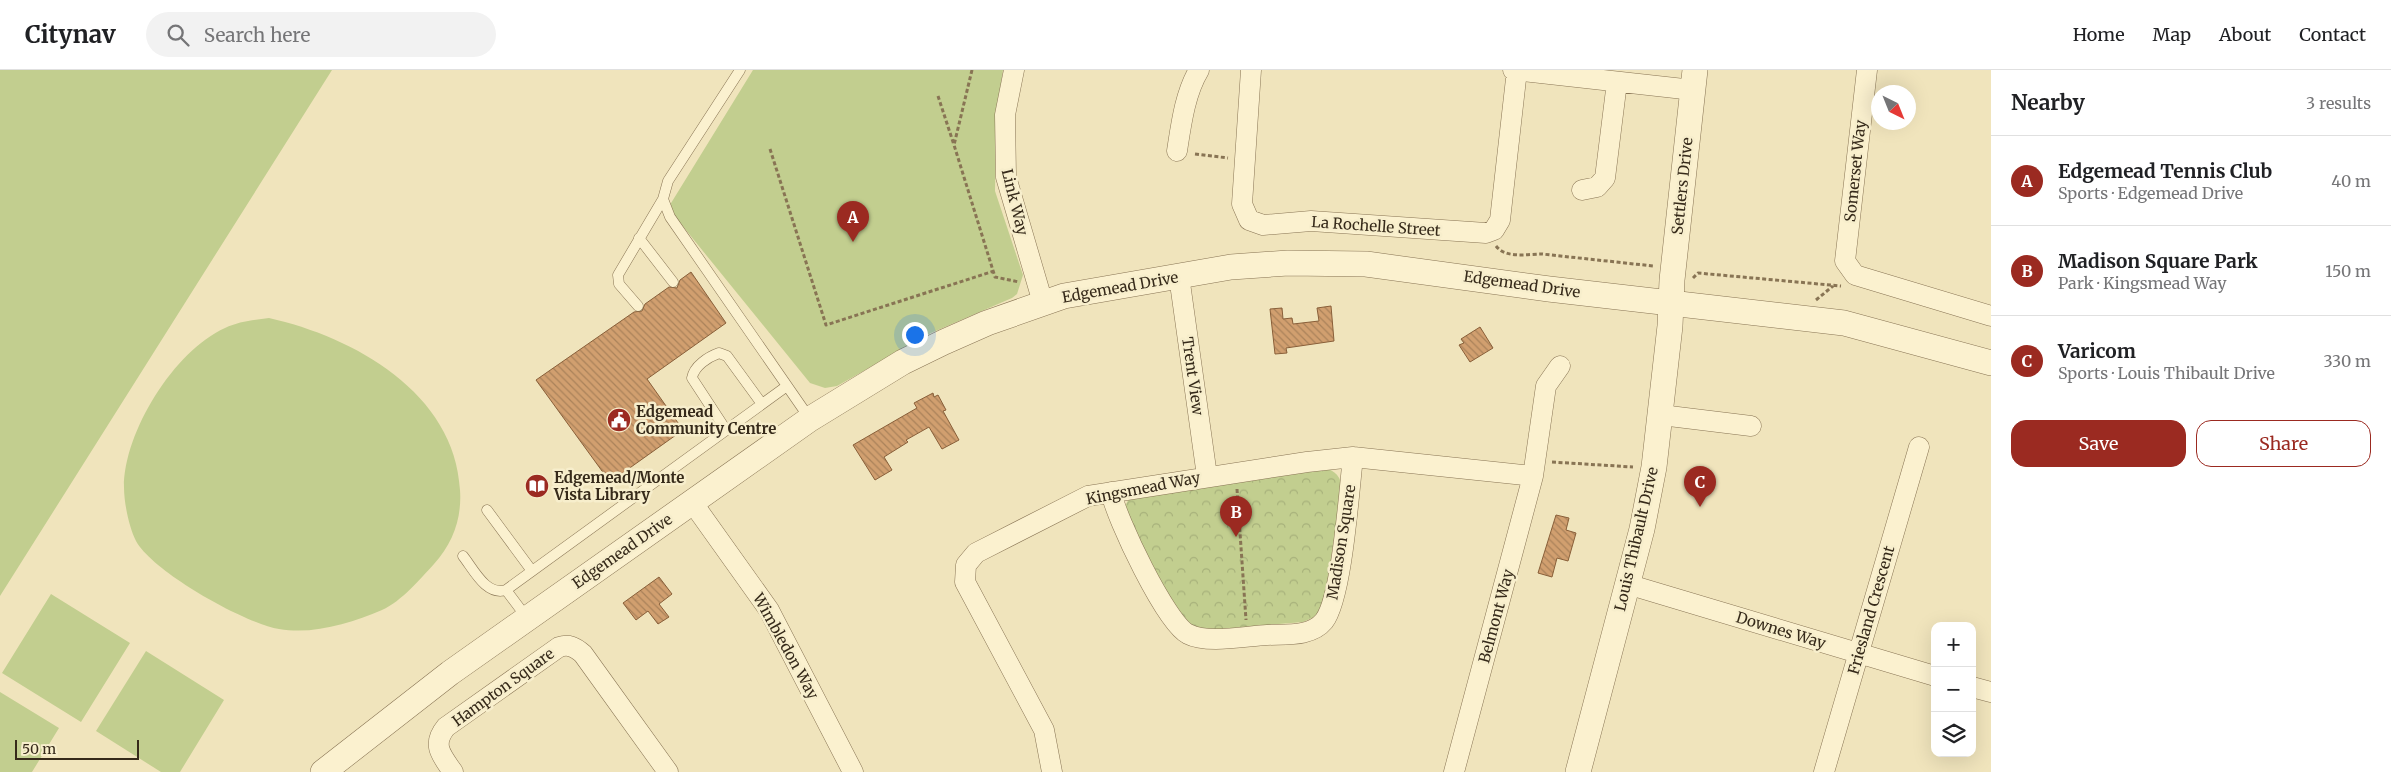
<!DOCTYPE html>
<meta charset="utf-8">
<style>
body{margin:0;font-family:Merriweather,serif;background:#f2f2f2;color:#202124}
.controls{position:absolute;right:15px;bottom:15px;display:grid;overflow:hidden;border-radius:10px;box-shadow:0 5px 20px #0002}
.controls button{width:45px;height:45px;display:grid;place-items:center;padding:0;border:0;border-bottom:1px solid #e0e0e0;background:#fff;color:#202124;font:25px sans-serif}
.compass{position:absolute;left:1871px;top:15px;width:45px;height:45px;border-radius:50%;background:#fff;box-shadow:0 5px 20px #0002;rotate:137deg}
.scale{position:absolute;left:15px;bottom:12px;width:124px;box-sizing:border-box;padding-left:5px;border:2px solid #362a1a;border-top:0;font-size:14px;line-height:18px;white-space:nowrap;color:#362a1a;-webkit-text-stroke:4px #f7eecc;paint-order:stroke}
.you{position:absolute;left:914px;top:264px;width:18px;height:18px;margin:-12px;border:4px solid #fff;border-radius:50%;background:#1a73e8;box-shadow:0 0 0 8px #1a73e833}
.badge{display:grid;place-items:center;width:32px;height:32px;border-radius:50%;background:#9b2a21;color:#fff;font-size:16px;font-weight:700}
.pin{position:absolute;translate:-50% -41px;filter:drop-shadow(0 1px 2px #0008)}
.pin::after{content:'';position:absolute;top:26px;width:18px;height:15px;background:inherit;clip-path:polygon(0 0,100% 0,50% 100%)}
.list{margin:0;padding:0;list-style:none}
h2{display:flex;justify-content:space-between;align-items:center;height:65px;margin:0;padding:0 20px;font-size:21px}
h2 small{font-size:16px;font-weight:400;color:#757577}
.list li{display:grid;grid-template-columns:32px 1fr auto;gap:15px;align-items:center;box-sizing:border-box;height:90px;padding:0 20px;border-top:1px solid #e0e0e0}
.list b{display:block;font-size:19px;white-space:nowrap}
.list p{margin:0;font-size:16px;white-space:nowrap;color:#757577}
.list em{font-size:16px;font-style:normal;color:#757577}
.actions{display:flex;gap:10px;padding:15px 20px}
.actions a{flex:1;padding:11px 0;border:1px solid #9b2a21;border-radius:15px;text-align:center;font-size:18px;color:#9b2a21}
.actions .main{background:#9b2a21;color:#fff}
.icon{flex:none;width:28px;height:28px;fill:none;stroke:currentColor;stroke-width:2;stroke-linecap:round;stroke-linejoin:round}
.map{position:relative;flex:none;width:1991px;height:702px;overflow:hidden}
header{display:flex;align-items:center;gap:30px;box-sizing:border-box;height:70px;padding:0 25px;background:#fff;border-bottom:1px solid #e0e0e0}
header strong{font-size:24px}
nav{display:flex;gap:28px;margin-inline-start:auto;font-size:18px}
.search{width:350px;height:45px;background:#f2f2f2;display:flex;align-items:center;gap:12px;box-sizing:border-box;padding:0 18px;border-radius:28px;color:#757577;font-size:19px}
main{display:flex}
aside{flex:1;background:#fff}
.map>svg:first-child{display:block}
</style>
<header>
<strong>Citynav</strong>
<div class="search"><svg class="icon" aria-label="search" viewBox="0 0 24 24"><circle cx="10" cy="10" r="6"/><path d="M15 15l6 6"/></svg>Search here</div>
<nav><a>Home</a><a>Map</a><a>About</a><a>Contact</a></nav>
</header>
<main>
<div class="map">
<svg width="1991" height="702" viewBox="0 0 1991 702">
<defs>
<pattern id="forest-crowns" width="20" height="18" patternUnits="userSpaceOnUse" patternTransform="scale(1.25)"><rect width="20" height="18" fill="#c2ce8f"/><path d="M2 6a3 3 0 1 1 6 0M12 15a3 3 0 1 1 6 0" fill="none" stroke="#a7b17b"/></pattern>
<pattern id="building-back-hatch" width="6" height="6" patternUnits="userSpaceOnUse" patternTransform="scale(1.25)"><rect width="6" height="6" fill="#d19f6f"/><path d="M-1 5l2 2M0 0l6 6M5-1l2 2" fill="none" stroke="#aa825a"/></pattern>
</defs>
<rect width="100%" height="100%" fill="#f0e4bc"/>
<path fill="#c2ce8f" d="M0,0H332L0,526Z
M753,0H1003L996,49L995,121L1023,205L1017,224L1012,228L931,263L837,316L825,318L810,313L668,138Z
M269,248C354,267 455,323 460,420C462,448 453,473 434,494C420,509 402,531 382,540C351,553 314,565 279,559C244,553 153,502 136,471C129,457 124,433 124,417C124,362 174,281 225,258C239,251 254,250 269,248Z
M51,524L130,573L81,652L2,603Z
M146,581L224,630L180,702H161L96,661Z
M0,622L59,658L32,702H0Z"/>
<path fill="url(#forest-crowns)" d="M1320,397C1332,399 1339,403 1342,416L1325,529L1319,545L1303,552L1197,561L1182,554L1126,445L1125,436L1130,427Z"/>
<path fill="url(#building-back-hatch)" stroke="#895f39" d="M691,202L726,253L647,309L683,360L610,412L536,310L634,242L642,241L645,234L669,217L677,218L680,210Z
M1331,236L1334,271L1286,278L1287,283L1275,284L1270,239L1282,238L1283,249L1292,248L1293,254L1319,251L1317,238Z
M1480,257L1493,278L1470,292L1459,275L1464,273L1461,269Z
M933,323L934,327L938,325L946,340L943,341L959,370L942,379L929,357L906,370L908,372L884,387L892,400L875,410L853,375L917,338L914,333Z
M1556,445L1569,448L1566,460L1576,463L1568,491L1557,488L1552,507L1538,503Z
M659,507L672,524L659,534L669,547L658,554L648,541L636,550L623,533Z"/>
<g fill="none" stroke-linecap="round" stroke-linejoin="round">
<g stroke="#887454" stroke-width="11">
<path id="service" d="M740,0L668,111L663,129L670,147L810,349
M639,168L673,212
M638,236L619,214L618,205L663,129
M726,360L692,308C694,296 708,287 719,283L727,286L762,334
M487,440L532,501
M463,486C474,500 486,526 506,520
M527,548L506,520L787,316"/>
</g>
<g stroke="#887454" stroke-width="21">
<path id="minor" d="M1014,0L1005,45L1006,107L1043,233
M1251,0L1242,134L1249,150L1263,155L1311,151L1486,163L1494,160L1500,150L1517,0
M1513,0L1693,20
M1867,0L1845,191L1855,205L1991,246
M1177,81C1181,55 1185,23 1199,0
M1582,120L1597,117L1605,108L1617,12
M1179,206L1207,406
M1661,345L1751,356
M1111,422C1116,448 1166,553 1188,564C1207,574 1246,566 1267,565C1286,564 1311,567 1324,551C1342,528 1349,421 1353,387
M692,432L769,540L853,702
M1627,514L1935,606
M1972,617L1991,622
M453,702C442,686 431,675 446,657L559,577C569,574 575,577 583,584L668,702
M1052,702L1044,660L965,512L966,495L976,483L1088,426L1307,392L1353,387L1533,406
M1454,702L1533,406L1546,316L1560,296
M1824,702L1919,377"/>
</g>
<g stroke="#887454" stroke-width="26">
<path id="tertiary" d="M323,702L450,603L810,349L903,292L944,272L987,253L1064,226L1231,197L1288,193L1366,194L1549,219L1844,253L1991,293
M1578,702L1642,459L1654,397L1670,256L1672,210L1695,0"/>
</g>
<path stroke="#887454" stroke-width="3" stroke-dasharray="4 2.5" stroke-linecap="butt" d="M972,0L954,75L995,207L1019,212
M938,26L954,75
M770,79L826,255L994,201
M1195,84L1228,88
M1496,176C1506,189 1528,184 1542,184L1653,196
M1693,208L1698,203L1841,216
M1816,230L1833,216
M1552,392L1633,397
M1237,419L1246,550"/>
<use href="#service" stroke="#fbf1cf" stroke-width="10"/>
<use href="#minor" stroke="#fbf1cf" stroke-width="20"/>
<use href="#tertiary" stroke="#fbf1cf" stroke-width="25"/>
</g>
<defs>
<g id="civic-disc" transform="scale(1.25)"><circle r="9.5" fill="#9b2a21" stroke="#f7eecc"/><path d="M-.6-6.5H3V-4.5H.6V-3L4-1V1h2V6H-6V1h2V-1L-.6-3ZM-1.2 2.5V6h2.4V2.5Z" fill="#fff"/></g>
<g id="library-disc" transform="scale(1.25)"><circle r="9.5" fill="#9b2a21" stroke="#f7eecc"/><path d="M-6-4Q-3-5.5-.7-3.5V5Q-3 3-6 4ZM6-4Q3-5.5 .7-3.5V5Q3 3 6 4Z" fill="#fff"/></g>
</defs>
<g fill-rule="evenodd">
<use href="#civic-disc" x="619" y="350"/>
<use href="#library-disc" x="537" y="416"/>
</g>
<g text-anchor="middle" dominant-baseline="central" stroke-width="5" stroke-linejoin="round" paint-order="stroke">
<g font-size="15" fill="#362a1a" stroke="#f7eecc">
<text transform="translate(1855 101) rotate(-84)">Somerset Way</text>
<text transform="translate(1682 116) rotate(-84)">Settlers Drive</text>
<text transform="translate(1015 132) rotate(76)">Link Way</text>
<text transform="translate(1376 156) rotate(4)">La Rochelle Street</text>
<text transform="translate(1522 214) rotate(8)">Edgemead Drive</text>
<text transform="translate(1120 217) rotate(-10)">Edgemead Drive</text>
<text transform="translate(1193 306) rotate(82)">Trent View</text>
<text transform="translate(1143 418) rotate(-11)">Kingsmead Way</text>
<text transform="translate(1636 469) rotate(-77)">Louis Thibault Drive</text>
<text transform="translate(1341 472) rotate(-81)">Madison Square</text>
<text transform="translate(622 481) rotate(-35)">Edgemead Drive</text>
<text transform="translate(1871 540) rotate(-74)">Friesland Crescent</text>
<text transform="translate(1496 546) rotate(-75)">Belmont Way</text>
<text transform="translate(1781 560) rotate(17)">Downes Way</text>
<text transform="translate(786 576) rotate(61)">Wimbledon Way</text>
<text transform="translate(503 617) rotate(-36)">Hampton Square</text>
</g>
<g font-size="15" font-weight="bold" fill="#362a1a" stroke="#f7eecc" text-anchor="start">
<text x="636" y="341">Edgemead<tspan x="636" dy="17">Community Centre</tspan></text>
<text x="554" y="407">Edgemead/Monte<tspan x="554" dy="17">Vista Library</tspan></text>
</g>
</g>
</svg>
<div class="controls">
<button>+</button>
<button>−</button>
<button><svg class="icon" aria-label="layers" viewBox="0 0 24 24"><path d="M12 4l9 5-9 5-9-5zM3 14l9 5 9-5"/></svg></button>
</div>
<svg class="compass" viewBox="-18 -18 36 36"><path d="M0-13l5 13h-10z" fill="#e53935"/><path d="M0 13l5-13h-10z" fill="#757577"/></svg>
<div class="scale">50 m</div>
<div class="you"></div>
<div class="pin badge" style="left:853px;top:172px">A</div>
<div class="pin badge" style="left:1236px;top:467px">B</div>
<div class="pin badge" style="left:1700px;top:437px">C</div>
</div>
<aside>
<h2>Nearby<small>3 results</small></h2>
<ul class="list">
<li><span class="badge">A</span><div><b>Edgemead Tennis Club</b><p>Sports · Edgemead Drive</p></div><em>40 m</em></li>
<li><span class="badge">B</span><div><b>Madison Square Park</b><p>Park · Kingsmead Way</p></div><em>150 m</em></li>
<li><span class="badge">C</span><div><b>Varicom</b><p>Sports · Louis Thibault Drive</p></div><em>330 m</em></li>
</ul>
<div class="actions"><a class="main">Save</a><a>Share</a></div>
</aside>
</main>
